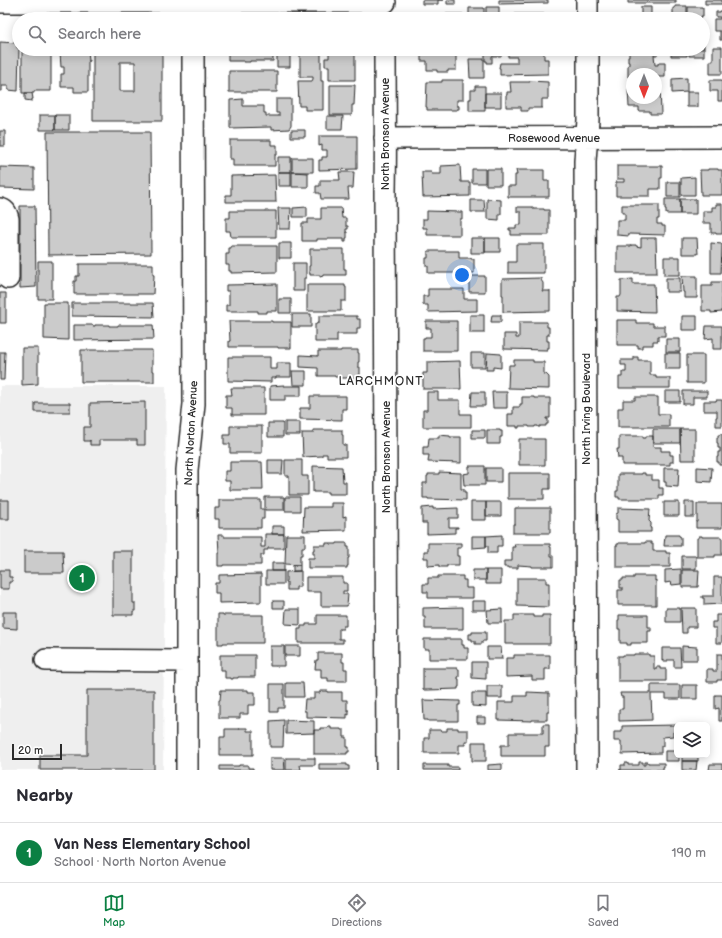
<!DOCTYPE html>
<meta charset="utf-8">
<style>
body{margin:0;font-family:"Balsamiq Sans",sans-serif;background:#f2f2f3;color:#2b2b33}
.controls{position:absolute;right:12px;bottom:12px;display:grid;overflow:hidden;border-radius:6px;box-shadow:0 2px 10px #0003}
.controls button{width:36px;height:36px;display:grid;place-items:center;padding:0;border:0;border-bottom:1px solid #e1e1e2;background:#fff;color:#2b2b33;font:20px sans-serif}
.compass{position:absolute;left:626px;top:68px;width:36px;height:36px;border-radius:50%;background:#fff;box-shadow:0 2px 10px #0003;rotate:180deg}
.scale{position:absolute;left:12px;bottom:10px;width:50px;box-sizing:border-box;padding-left:4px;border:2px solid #2b2b2b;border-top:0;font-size:11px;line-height:14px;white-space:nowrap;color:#2b2b2b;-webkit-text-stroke:3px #fff;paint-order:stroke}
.you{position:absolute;left:462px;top:275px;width:14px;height:14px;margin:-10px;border:3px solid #fff;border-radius:50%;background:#1a73e8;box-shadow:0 0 0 6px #1a73e833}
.badge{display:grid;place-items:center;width:26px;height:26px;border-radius:50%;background:#0b8043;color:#fff;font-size:13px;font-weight:700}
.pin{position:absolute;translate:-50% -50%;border:2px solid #fff;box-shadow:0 1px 4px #0006}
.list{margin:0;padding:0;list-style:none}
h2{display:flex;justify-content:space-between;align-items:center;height:52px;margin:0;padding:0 16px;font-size:17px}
h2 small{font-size:13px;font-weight:400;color:#7c7c81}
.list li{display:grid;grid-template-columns:26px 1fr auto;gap:12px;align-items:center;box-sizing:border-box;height:60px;padding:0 16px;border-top:1px solid #e1e1e2}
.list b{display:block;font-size:15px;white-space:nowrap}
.list p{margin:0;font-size:13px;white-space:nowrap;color:#7c7c81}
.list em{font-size:13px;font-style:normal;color:#7c7c81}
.icon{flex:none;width:22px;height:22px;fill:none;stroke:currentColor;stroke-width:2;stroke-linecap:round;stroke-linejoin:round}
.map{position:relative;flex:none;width:722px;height:770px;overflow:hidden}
.search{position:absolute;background:#fff;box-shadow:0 2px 10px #0003;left:12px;right:12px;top:12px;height:44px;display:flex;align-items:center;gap:10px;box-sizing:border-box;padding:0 14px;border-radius:22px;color:#7c7c81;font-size:15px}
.sheet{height:112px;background:#fff}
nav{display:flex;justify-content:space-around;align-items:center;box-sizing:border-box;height:56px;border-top:1px solid #e1e1e2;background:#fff;font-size:11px;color:#7c7c81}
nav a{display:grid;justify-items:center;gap:2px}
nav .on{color:#0b8043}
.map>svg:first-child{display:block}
</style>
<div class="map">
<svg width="722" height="770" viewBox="0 0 722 770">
<rect width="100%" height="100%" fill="#fff"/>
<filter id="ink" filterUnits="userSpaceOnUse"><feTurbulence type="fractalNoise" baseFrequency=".025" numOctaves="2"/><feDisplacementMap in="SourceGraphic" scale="8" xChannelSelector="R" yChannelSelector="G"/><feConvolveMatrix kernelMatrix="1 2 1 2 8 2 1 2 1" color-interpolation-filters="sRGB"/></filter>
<g filter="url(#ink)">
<path fill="#efefef" d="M0,386H166L163,770H0Z"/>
<path fill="#cbcbcb" stroke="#2b2b2b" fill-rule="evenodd" d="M422,0H444H438V4H422Z
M447,0H455V4H447Z
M499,0H548V3L499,4Z
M628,0H676V3H628Z
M705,0H722V4H705Z
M675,6H687V19H673V8H675Z
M486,7H499V19H486Z
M641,7H651V17H668V19H631L630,17H641Z
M688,7H702V8H703V16H701L702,18H688Z
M469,8H484V19H469Z
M720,11H722V40H720V31H714V19H720V17H716V12H720Z
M424,14H463V19H424Z
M515,14H544V19H513H515Z
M0,42L17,43V48H19L18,91L8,90V86H2V91H0Z
M703,42H704V56H689V49H703Z
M713,47H722V74H710V61H713Z
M22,49H34V50H41V53H51V91H34V93H22Z
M71,49H88L89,61H88V92H74V87H61V74H64V67H61L60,53H71Z
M93,49H162V121H93ZM120,62H135V91H120Z
M228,49H273V61H250V62H244V61H228Z
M277,49H290V67H277Z
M300,49H321V81H323V110H305V106H299L298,81H312L313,79V77H300Z
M329,49L355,50V80H329V66H325V58H329Z
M423,49H456V70H448V72H437V70H427V61H421V55H423Z
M485,49H501V56H492V63H487V61H485Z
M641,49H657V55H654L655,65H658V63H665V77H656V74H632V77H628V65H629V62H628V56H629V51H641Z
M671,49H687V56H671Z
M537,50H540V51H544V59H548V74L500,75V68H499L500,63H517V57H508V54H509V51H537Z
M469,59H484V78H470Z
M229,71H277V92H229Z
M687,78V92L672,93V79Z
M442,80H463V100H457V106H459V109H457V110H427V107H426L427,82H442Z
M710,80H722V101H718V91H710Z
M530,81L548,82V99H542V108H528V111H521V107H506V95H507V92H511L510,82H530Z
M330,85H355L354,105H352V115H330Z
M656,85H660L661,114H650V111H639V107H629L628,89H632V98H656Z
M475,86H485V111H469V99H471V90H475Z
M687,92H698V107H687Z
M25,93H32L33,99H32V101L25,100Z
M485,93H501V107H485Z
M243,99V106H264V113H266V116H279V113H276V99H291V126L289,129L271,130V127L230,128V100Z
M40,115H55V130H40Z
M55,115H69V130H55Z
M327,116H343L342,129H327Z
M291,130H305V137H291Z
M0,131H5V146H0Z
M47,132H150L151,254L48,255Z
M319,136H357V169L319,170V160H322V157H327V150H322V145L319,146Z
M230,140H271V145H277V155H275V166H233V159H230Z
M278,157H291V172H278Z
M292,158H313V172H292Z
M460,165L461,182H470V196L423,197L422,172H431L432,174H441V166Z
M617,166H662V178H660V189H650V196H616V182H624V179H617Z
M0,167L34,168V189L0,188Z
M472,169H485V183H472Z
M486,169H501V185H486Z
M708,169H718V170H722V195H701L700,170H708Z
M516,170H544V181H549V197H508V186H515V175H517Z
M278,172H291V186H278Z
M292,172L308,173V187H292Z
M339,172H354L353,188H348L349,199H321L320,193H316V186H320V180H340Z
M275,175L276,202H226V195H231V176Z
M695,177V195H681V178Z
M667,182H680V197H667Z
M487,199L501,200V214H499V220L487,219Z
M665,199H680V214H666V209H665Z
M680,199H696V214H680Z
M471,200H484L485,212H471Z
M716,204H722V234H716V233H711V223H703V211H712V207H716Z
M622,205H659V219H657V224H662V226H665V235L629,234V236L617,235V220H625V213H622Z
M20,206H35L36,287L20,288Z
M307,207V217H293V208Z
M517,207H533V209H544V210H549V235H511V230H509V228H516V225H521V212H517Z
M278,208H291L290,229H279Z
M321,208H341L342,218H346V226H348V229H346V232H347V238H346V242H344V239H317V241H302V223H308V219H321Z
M230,211H276V237H231L230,231H226V218H230Z
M427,211L460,212H462V219H460V235H427V228H423V219H427Z
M471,238H485V253H471Z
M485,238H500V252H485Z
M641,238H656L657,273H617V246H631V245H636V246L641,247Z
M682,238H697L698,254H682Z
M279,243H291V258H279Z
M711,243L722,244L721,273H711Z
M516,244H544V273H508V262H516Z
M231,246H277V272L231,273V271H229V265H226V254H229V248H231Z
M310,249H344V269H346V275H323V276L320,277V275H310V273H309V266H310Z
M428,251H459V258H471V259H474V273H428V266H426V258H428Z
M664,257H680V275H664Z
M38,261H52V299H38Z
M293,263H306V278H304V291H293Z
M79,264H153V275H154L153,294H74V281H76V276H79Z
M469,276H485V292H469Z
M682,276H697V298H684V292H683Z
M541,278V280L543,283V289L542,291H550V311L503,312V295H502V280H503V279Z
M666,278H680V292H666Z
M633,279V284H654L655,312L617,311V297H620L621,295V280Z
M712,282H722V312L711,313V311H702V286H712Z
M277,284V311H267V313H258V311H226V305H229V291H226V285Z
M307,285H345V287H346V301H341V311H307Z
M428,289H464V299H477V311L428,312V305H423V296H428Z
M0,293H6V323H0Z
M279,299H291V313H279Z
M44,303H68V340L44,339Z
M72,303H153L154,317L72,316Z
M292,314H311V327H292Z
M470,315H484V333H470Z
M492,315H501V322H491Z
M319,316H357V319H360V328H357V334H337V342H315V324H317V322H319Z
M682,316H697V330H682Z
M617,320H636V323H653V326H665V336H658V341H653V345H642V348H638V345H617Z
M229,321H272V322H291V348H278V347H229V341H230Z
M426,321H457V351H423V338H425V337H431V328H426Z
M519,322H547V327H549V335H547V341H549V348H547V350L504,349V334H516V338H519Z
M74,325H93V326H95V325H109V326H118V325H153L154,339L74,340Z
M706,326H722V349H713V338L705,339Z
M666,339H680V352H666Z
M22,348H38V384L22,385Z
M81,350H152V371H154V382H81Z
M341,350H358V353H359V362H358V367H360V375H358V378H341V377H335V376H318V368L300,367V355L318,356V351H341Z
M0,352H5L4,380H0Z
M471,353H485V367H471Z
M487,353L501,354V368L493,367V370H486Z
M665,353H680V369H665Z
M687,355H704V383H687Z
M228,357H270V369H277V363H291V377H276V378H271V382L228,381Z
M634,357H638V360H650V375H656V378H670V388H619V377H622V372H626V365H621V360H634Z
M514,360H533V362H544V374H546L549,377V389L508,388L509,365H514Z
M460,361L461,389H423V373H427V362Z
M292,371H306V385H293Z
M284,385V386H301V396H285V400H270V386Z
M231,388H264V415H232V408H226V395H232Z
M665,391H680V402H665Z
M683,391H707V397H693V404H683Z
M427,392H438V400H460V414H471V427H423V410H427Z
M472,392H485V406H471Z
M492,392H507V408H493Z
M310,396H346V409H342V420L300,419V408H310Z
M522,397H534V398H550V418H546V419H548V424H546V426H540V427H538V426H535V427H529V426H519V428H517V426H508V414H513V407H520V404H522Z
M635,397H658V414H669V427H618V408H623V400H635Z
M716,400H722V426H716V417H717V411H704V401H716Z
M145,402V445H137V440H99V445H90V440V441H84V427H90V403Z
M35,403H70V412H35Z
M285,422H300V435H285Z
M268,423H283V437H268Z
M230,426H262V453H230V444H224V435H230Z
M653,429H680V443H653Z
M680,429H695V460H681Z
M313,430H342V435H343V445H346V457H327V454H322V456L303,457L302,433H313Z
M472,430H485V438H472Z
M487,430H500V431H502V437H500V444H487Z
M720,434H722V465H719V462H717V457H718V452H720V448H718V443H717V438H718V435H720Z
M439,435L450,436V437H461V463L428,462L429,455H423V447H428L429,438H439Z
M619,436H643V438H646V436H653V447H661V451H670V455H673V462H670V465H622V458H618L617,449H619Z
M519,439H545V465H519Z
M268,460H283L282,474H268Z
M285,460H302V476H308V495H289V476H285Z
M230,462H262L263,490H230V481H225V471H230Z
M313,466L342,467L343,482H346V494H328V492H313Z
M469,466H485V485H464L463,474L469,473Z
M697,467L712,468L711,482L697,481Z
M486,468H501V482H486Z
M664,468H679L678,487L666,486V482H664Z
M439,472L461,473V489H464V492H466V500L428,499V498H423V483H427V476H428V474H439Z
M508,473H550V489H544V499H508Z
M642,473H645V475H652V480H659V488H663V495H659V499H619V497H616V491H618V474H642Z
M265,497H284V510H265Z
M285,497H300V511H285Z
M0,500H9V519H0Z
M219,500H261V509H264V519H261V528H219V519H215V508H219Z
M471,502H486V520H471Z
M486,502H501V516H486Z
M664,502H679V516H664Z
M685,502H694V517H685Z
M331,503H343V517L346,516V530L303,531L304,507H331Z
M697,504H722V528H696V522H697Z
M433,507V509L458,508V518H449V527H458V528H455V533L427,534V523H422V508Z
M515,508H550V533H513V524H515Z
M618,508L650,509L649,521L651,523V526L650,528H651V532H618V520L616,519V514L618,513Z
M272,526H284V534H272Z
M265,534H284V548H268V550H264V555H261V565H223V566H218V553H219L218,535H224V537H261V547H265Z
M286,535H305V547H302V555H300V565L285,564Z
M502,535V546H497V553H488V546H486V536Z
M665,535H679V536L681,537V546H664Z
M472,536H486V547L472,548Z
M699,536H702V537H722V555H715V557H697V538H699Z
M645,542H651V544H653V551H666V553H670V567H616V545H618V543H645Z
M326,543H330V544H337V543H347V547H349V558H348V566H347V568H308V558H314V553H313V550H314V545H326Z
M428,543H461V548H457V556H459V565H447V567H439V565L428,566V558H424V551H428Z
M514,544H550V547H551V556H553V567H532V566L518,565V568H508V567H504V561H512V547H515Z
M24,551H63L64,573H24Z
M113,551H133V603H135V611H133V615H113Z
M682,556H696V569H682Z
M272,563H284V571H272Z
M293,565H300V571H293Z
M681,569V584L672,585L671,582L665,583V570Z
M0,570H9V577H12V582H9V589H0Z
M473,570H486V580H473Z
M486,570H501V584H486Z
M682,570H699L698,587H682Z
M266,571H284V584H266Z
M301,571V582H300V587H296V590H287V582H286V572Z
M261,574V602L219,603V593H215V583H219V575Z
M438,576H463V580H466V588H473V598H428V592H423V584H428V578H438Z
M634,576H655V581L656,580V605H618V590H623V588H620V580H623V578H634Z
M306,577H343V583H347V591H343V594H348L347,606H321V592H306Z
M714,577H722V604L704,605V598H702V596H714Z
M517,578H546V583H549V607L517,606Z
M273,601H284V608H273Z
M472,601H486V610H472Z
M463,607V629H425V617H423V608Z
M666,608H680V622H666Z
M681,608H696V627H687V633H682Z
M286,609H300V625L285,624Z
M502,609V623H488L487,610Z
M3,612H17V629L3,628Z
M218,614H223V615H263V643H223V644H218Z
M317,615H346V626H343V629H339V639H343V643H298V629H301V626H306V624H317Z
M514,615H534V617H542V615H550V644H505V621H514Z
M619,615H648V627H651V631H648V643H631V645H627V643H620V629H618V620H619Z
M716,615H722V643H716V628H712V622H716Z
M472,632H486V641H482V644H475V641H472V639H469V634H472Z
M424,639H462V645H464V648H468V659H429V649H424Z
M270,646H284V666H270Z
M285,646H300V656H285Z
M682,646L697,647V660H682Z
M487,647H501L502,659H487Z
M662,648H680L681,667H674V660H667V662H663V660L662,661Z
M318,653H342V662H344V669H347V681H328V678H321V669H315L316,660H318Z
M634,654H649V656H654V669H656V667H660V669H666V681H618V656H623V655H634Z
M717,654H722V680H717V682H707V669H713V671H717Z
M220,655H255V677H238V678H233V679H231V678H225V670H220Z
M514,655H550V669H545V680H532V676L506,677V658H514Z
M472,662H486V679L472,678Z
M423,668H457V669H459V677H458V679H459V687H458V689L428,690H423Z
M286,683H303L304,697H286Z
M270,684H284V708H278V712H270Z
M651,685H680V699H666V694H651L652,720L619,721V709H623V697H621L620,693H651Z
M682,685H697V699H682Z
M487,686H502V698H487Z
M87,690H154V770H40V755H87Z
M221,690H248V692H255V705H248V714H240V718H219V700H220Z
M320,691H328V692H342V700H347V710H349V715L347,714V718L306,717V711H304L305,699H314V693H320Z
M527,692L549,693V712H547V720H532V721L498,720V702H514V696H527Z
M472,693H486V707L472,706Z
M715,695H722V721H719V708L715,709Z
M423,700L460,701V705H458V721H428V720H424Z
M477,717H485V723H477Z
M284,720L283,747H270V721Z
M286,720L314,721V733L286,734Z
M543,724H549V747H545V756H501V745H509V733H543Z
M677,725V732H673V736L663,737V746H661V753L622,754V746H621V741H614V732H622V726Z
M328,726H331V729H341V730H344V737H347V747H349V752H347V754H314V730H320V728H328Z
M239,728H247V731H253V755H220V737H225V729H239Z
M447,728H458V730H468V741H465V745H459V753H424V738H429V730H441V731H447Z
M472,742H486V761H472Z
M665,751H677V755H679V761H665Z
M682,755H698V761H682Z
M270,758H284L285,770H270Z
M286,758H315V765H300L301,770H286Z
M682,761H697L696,770H682Z
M639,762H643V765H645V762H648V763H664V767H663V770H619H621V765H625V763H628V765H639Z
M319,764H347V766H349V770H319Z
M502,764V770H488V765Z
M710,764H722V770H709Z
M239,765H248V768H253V770H220V766H239Z
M424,765H448V767H458V770H424Z"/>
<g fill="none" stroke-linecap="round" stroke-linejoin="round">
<g stroke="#2b2b2b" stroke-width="24">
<path id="minor" d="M587,0V19
M0,2H385
M385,49C385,97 386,144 385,192L387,770
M385,138L722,137
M0,209C5,210 7,214 8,219V278
M46,660L187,661
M187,770V470L194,404L193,49
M587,770L585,161L588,120V49"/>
</g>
<use href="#minor" stroke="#fff" stroke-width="21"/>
</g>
</g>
<g text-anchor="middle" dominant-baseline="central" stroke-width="3.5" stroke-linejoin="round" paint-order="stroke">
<g font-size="11" fill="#2b2b2b" stroke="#fff">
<text transform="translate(385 134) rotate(-90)">North Bronson Avenue</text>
<text x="554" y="138">Rosewood Avenue</text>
<text transform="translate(586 409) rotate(-90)">North Irving Boulevard</text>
<text transform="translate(191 433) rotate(-87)">North Norton Avenue</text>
<text transform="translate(386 457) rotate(-90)">North Bronson Avenue</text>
</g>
<g font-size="12" letter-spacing="1" fill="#2b2b2b" stroke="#fff">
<text x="381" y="381">LARCHMONT</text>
</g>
</g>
</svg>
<div class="controls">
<button><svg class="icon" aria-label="layers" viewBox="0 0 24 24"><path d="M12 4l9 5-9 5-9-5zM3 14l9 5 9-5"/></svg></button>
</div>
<svg class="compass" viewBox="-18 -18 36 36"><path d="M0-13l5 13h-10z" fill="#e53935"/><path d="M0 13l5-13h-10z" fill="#7c7c81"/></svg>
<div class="scale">20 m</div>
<div class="you"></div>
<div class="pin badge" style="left:82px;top:578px">1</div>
<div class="search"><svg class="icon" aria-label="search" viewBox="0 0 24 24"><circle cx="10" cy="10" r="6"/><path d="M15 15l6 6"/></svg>Search here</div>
</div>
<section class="sheet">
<h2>Nearby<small></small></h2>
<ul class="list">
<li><span class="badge">1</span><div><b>Van Ness Elementary School</b><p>School · North Norton Avenue</p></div><em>190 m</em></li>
</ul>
</section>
<nav>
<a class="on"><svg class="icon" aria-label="map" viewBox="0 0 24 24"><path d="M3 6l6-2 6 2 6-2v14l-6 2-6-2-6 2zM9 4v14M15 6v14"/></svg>Map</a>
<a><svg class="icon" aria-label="directions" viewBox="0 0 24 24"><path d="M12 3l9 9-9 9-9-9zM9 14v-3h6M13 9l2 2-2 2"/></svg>Directions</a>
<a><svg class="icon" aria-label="saved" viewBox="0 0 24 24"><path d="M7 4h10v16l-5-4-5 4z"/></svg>Saved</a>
</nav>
